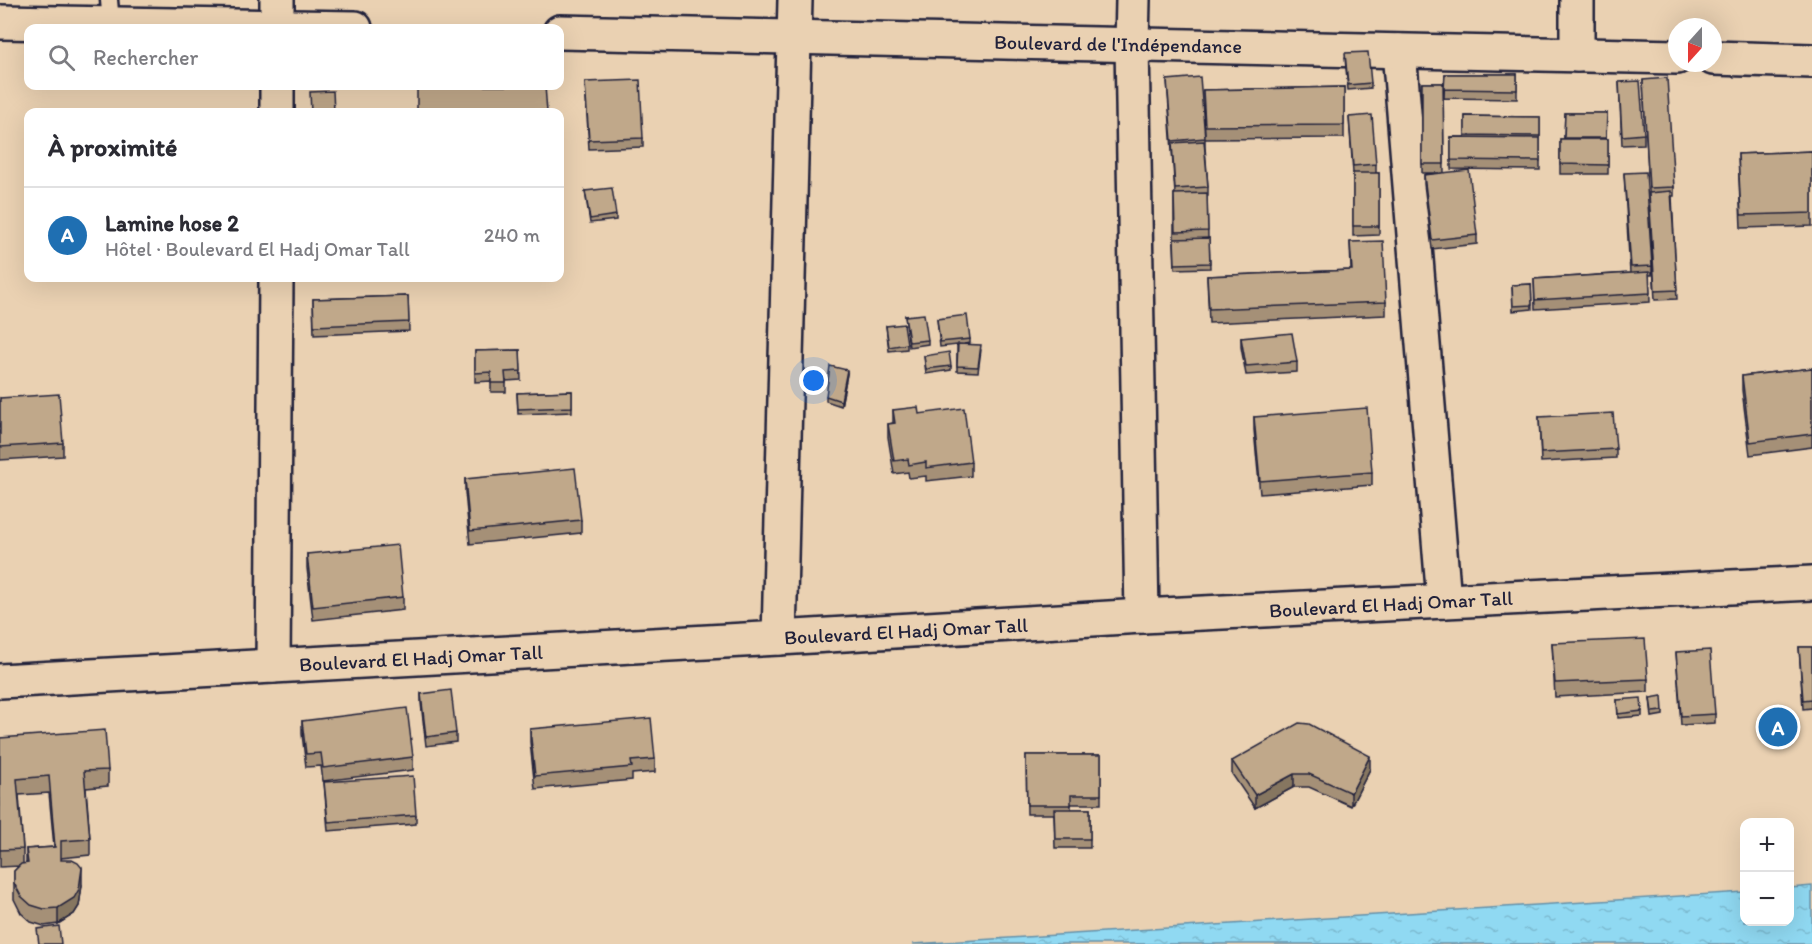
<!DOCTYPE html>
<html lang="fr">
<meta charset="utf-8">
<style>
body{margin:0;font-family:Itim,sans-serif;background:#f7f7f7;color:#2b2b33}
.controls{position:absolute;right:18px;bottom:18px;display:grid;overflow:hidden;border-radius:12px;box-shadow:0 6px 24px #0002}
.controls button{width:54px;height:54px;display:grid;place-items:center;padding:0;border:0;border-bottom:2px solid #e1e1e2;background:#fff;color:#2b2b33;font:30px sans-serif}
.compass{position:absolute;left:1668px;top:18px;width:54px;height:54px;border-radius:50%;background:#fff;box-shadow:0 6px 24px #0002;rotate:201deg}
.you{position:absolute;left:814px;top:381px;width:21px;height:21px;margin:-15px;border:4px solid #fff;border-radius:50%;background:#1a73e8;box-shadow:0 0 0 9px #1a73e833}
.badge{display:grid;place-items:center;width:39px;height:39px;border-radius:50%;background:#1f6fb2;color:#fff;font-size:20px;font-weight:700}
.pin{position:absolute;translate:-50% -50%;border:3px solid #fff;box-shadow:0 2px 6px #0006}
.list{margin:0;padding:0;list-style:none}
h2{display:flex;justify-content:space-between;align-items:center;height:78px;margin:0;padding:0 24px;font-size:26px}
h2 small{font-size:20px;font-weight:400;color:#7c7c81}
.list li{display:grid;grid-template-columns:39px 1fr auto;gap:18px;align-items:center;box-sizing:border-box;height:96px;padding:0 24px;border-top:2px solid #e1e1e2}
.list b{display:block;font-size:22px;white-space:nowrap}
.list p{margin:0;font-size:20px;white-space:nowrap;color:#7c7c81}
.list em{font-size:20px;font-style:normal;color:#7c7c81}
.icon{flex:none;width:33px;height:33px;fill:none;stroke:currentColor;stroke-width:2;stroke-linecap:round;stroke-linejoin:round}
.map{position:relative;flex:none;width:1812px;height:944px;overflow:hidden}
.search{position:absolute;background:#fff;box-shadow:0 6px 24px #0002;left:24px;top:24px;width:540px;height:66px;display:flex;align-items:center;gap:15px;box-sizing:border-box;padding:0 21px;border-radius:12px;color:#7c7c81;font-size:22px}
.panel{position:absolute;background:#fff;box-shadow:0 6px 24px #0002;left:24px;top:108px;width:540px;height:174px;border-radius:12px}
.map>svg:first-child{display:block}
</style>
<div class="map">
<svg width="1812" height="944" viewBox="0 0 1812 944">
<defs>
<pattern id="water-ripples" width="26" height="14" patternUnits="userSpaceOnUse" patternTransform="scale(1.5)"><rect width="26" height="14" fill="#90d9f2"/><path d="M2 4q2-2 4 0t4 0M15 11q2-2 4 0t4 0" fill="none" stroke="#7cbad0"/></pattern>
</defs>
<rect width="100%" height="100%" fill="#ead1b2"/>
<filter id="ink" filterUnits="userSpaceOnUse"><feTurbulence type="fractalNoise" baseFrequency=".0167" numOctaves="2"/><feDisplacementMap in="SourceGraphic" scale="12" xChannelSelector="R" yChannelSelector="G"/><feConvolveMatrix kernelMatrix="1 2 1 2 8 2 1 2 1" color-interpolation-filters="sRGB"/></filter>
<g filter="url(#ink)">
<path fill="url(#water-ripples)" stroke="#6490a9" stroke-width="1.5" d="M1812,886V944H913L1744,892V922H1790V888Z"/>
<g fill="none" stroke-linecap="round" stroke-linejoin="round">
<g stroke="#22223b" stroke-width="21">
<path id="service" d="M109,0L111,24"/>
</g>
<g stroke="#22223b" stroke-width="38">
<path id="minor" d="M277,0V28
M1132,44L1142,616
M1399,51L1444,601
M1577,55V0
M277,112V86
M779,638L795,0
M273,666L276,278"/>
</g>
<g stroke="#22223b" stroke-width="38">
<path id="tertiary" d="M1132,44L1133,0
M0,681L779,638L1142,616L1812,583"/>
</g>
<g stroke="#22223b" stroke-width="38">
<path id="trunk" d="M0,22L355,28
M560,32L1677,57
M1713,58L1812,61"/>
</g>
<use href="#service" stroke="#ead1b2" stroke-width="16"/>
<use href="#minor" stroke="#ead1b2" stroke-width="33"/>
<use href="#tertiary" stroke="#ead1b2" stroke-width="33"/>
<use href="#trunk" stroke="#ead1b2" stroke-width="33"/>
</g>
<path fill="#a59077" stroke="#22223b" stroke-width="1.5" fill-rule="evenodd" d="M1345,58L1371,83V88L1348,90Z
M1445,74H1517V99L1444,98Z
M1167,80L1205,134L1203,90L1344,87V138L1205,139V147L1208,187V196H1207L1208,238H1209L1210,268L1175,269L1174,244V194H1175Z
M1643,80L1674,187V196H1672L1677,299L1655,300Z
M585,82L643,138V147L589,149Z
M1619,82L1644,134V144L1622,145Z
M1422,83H1443L1444,173L1477,235V244L1432,249L1424,184V175L1439,173H1422Z
M1565,113H1607L1606,139H1608V174H1560V139H1564Z
M1465,116L1540,117V170L1451,169V137H1465Z
M1349,117L1376,164V173H1379V235L1353,236V173Z
M1812,151V226L1741,228L1738,154Z
M1624,173L1652,266V275H1649L1650,302L1535,309L1534,279L1630,273Z
M585,191L616,215V220L590,223Z
M1350,242L1386,302V315L1209,323L1207,276L1351,270Z
M308,278H376L308,279Z
M1531,284L1532,309L1513,311L1512,285Z
M408,296L409,331L314,335L313,299Z
M905,316L928,340V344L909,347Z
M937,319L970,339V343L964,344L981,350L978,372L957,371V345L940,347Z
M886,326L907,344V349L889,351Z
M1241,338L1297,362V372L1246,375L1241,347Z
M520,350L521,380L506,381V392H491V381L475,382V351Z
M924,356L951,366V370L926,374Z
M1812,368V447L1750,455L1742,390V376Z
M847,374L841,406L826,401V396Z
M572,391V412L518,414L517,393Z
M0,398L63,443V456L0,460Z
M893,410L919,414L971,462V476L926,481V476L909,478L908,472L894,474L888,437V424L893,423Z
M1254,417L1372,472V485L1260,494L1254,430Z
M1539,417L1616,449V458L1541,462Z
M465,479L581,520V533L470,544L465,492Z
M307,554L403,597V610L313,620L307,568Z
M1552,643L1648,679V692L1555,697Z
M1799,647H1812V708L1803,709Z
M1676,652L1715,714V723L1681,725Z
M421,694L456,733V742L426,746L421,703Z
M1650,698L1663,711V715L1652,717Z
M1617,700L1642,711V716L1618,718Z
M302,721L413,757V770L323,781L321,766L306,767L302,734Z
M530,729L655,759V772L632,774V780L535,789L530,742Z
M0,738L108,770V786L86,788L90,839V855L61,858V860L82,885L79,906L74,914L58,924L44,926L31,922L21,913L14,899V871L19,866L0,867ZM49,793L54,847L26,849V864H23V849L19,795Z
M1026,755H1101V804H1071V809H1090V848H1055L1054,814H1027Z
M1232,761L1370,769L1351,806L1309,787H1294L1255,808L1232,774Z
M324,782L416,815V824L328,831Z"/>
<path fill="#867661" stroke="#22223b" stroke-width="1.5" d="M847,370V374L841,406V401Z
M1370,756V769L1351,806V793Z
M1294,774V787L1255,808V795Z
M82,868V885L79,906L74,914L58,924V908Z"/>
<path fill="#c0a88a" stroke="#22223b" stroke-width="1.5" d="M1368,52L1371,83L1348,85L1345,53Z
M1445,74H1517V90L1444,89Z
M1200,77L1205,138L1172,141L1167,80Z
M1667,78L1674,187L1649,188L1643,80Z
M640,80L643,138L589,140L585,82Z
M1640,81L1644,134L1622,136L1619,82Z
M1422,83H1443L1444,164H1422Z
M417,86H545L547,112H417Z
M1344,87V125L1205,126L1203,90Z
M333,91L334,112H311L310,92Z
M1565,113H1607L1606,138H1564Z
M1372,115L1376,164L1353,166L1349,117Z
M1465,116L1540,117V136L1465,135Z
M1451,137L1540,138V161L1451,160Z
M1560,139H1608V165L1560,164Z
M1204,141L1208,187L1175,189L1172,143Z
M1812,151V213L1741,215L1738,154Z
M1469,170L1477,235L1432,240L1424,175Z
M1646,172L1652,266L1631,267L1624,173Z
M1353,173H1379V226H1353Z
M612,188L616,215L590,219L585,191Z
M1671,191L1677,290L1655,291L1649,193Z
M1207,193L1208,231L1175,232L1174,194Z
M1209,238L1210,263L1175,264L1174,239Z
M1383,241L1386,302L1209,309L1207,276L1352,270L1350,242Z
M1649,272L1650,293L1535,300L1534,279Z
M1531,284L1532,305L1513,306L1512,285Z
M408,296L409,322L314,326L313,299Z
M924,314L928,340L909,342L905,316Z
M967,315L970,339L940,342L937,319Z
M904,324L907,344L889,347L886,326Z
M1292,333L1297,362L1246,366L1241,338Z
M958,344L981,345L978,367L957,366Z
M520,350L521,371L505,372L506,383H491V372L475,373V351Z
M949,352L951,366L926,369L924,356Z
M830,366L847,370L841,401L826,396Z
M1812,368V434L1750,442L1742,376Z
M572,391V407L518,409L517,393Z
M59,394L63,443L0,447V398Z
M918,407L919,414L964,408L971,462L926,468V462L909,465L908,459L894,461L888,424L895,423L893,410Z
M1367,408L1372,472L1260,481L1254,417Z
M1613,413L1616,449L1541,453L1539,417Z
M575,468L581,520L470,531L465,479Z
M398,545L403,597L313,607L307,554Z
M1645,639L1648,679L1555,683L1552,643Z
M1799,647H1812V699L1803,700Z
M1710,650L1715,714L1681,716L1676,652Z
M451,690L456,733L426,737L421,694Z
M1662,696L1663,711L1652,712L1650,698Z
M1641,698L1642,711L1618,714L1617,700Z
M407,708L413,757L323,768L321,753L306,754L302,721Z
M651,718L655,759L631,761L632,767L535,776L530,729Z
M1299,723L1309,724L1370,756L1351,793L1309,774H1294L1255,795L1232,761Z
M105,730L108,770L84,771L90,839L61,841V860H72L78,863L82,868L79,889L74,898L58,908L44,909L31,905L21,896L14,883V871L21,864L28,863L26,849L55,847L49,776L17,779L23,849L0,850V738Z
M1026,755H1101V795H1071V805H1027Z
M413,776L416,815L328,822L324,782Z
M1054,809H1090V839H1055Z
M59,926L61,944H39L37,929Z"/>
</g>
<g text-anchor="middle" dominant-baseline="central" stroke-width="4.5" stroke-linejoin="round" paint-order="stroke">
<g font-size="20" fill="#22223b" stroke="#ead1b2">
<text transform="translate(1118 44) rotate(1)">Boulevard de l'Indépendance</text>
<text transform="translate(1391 604) rotate(-3)">Boulevard El Hadj Omar Tall</text>
<text transform="translate(906 631) rotate(-3)">Boulevard El Hadj Omar Tall</text>
<text transform="translate(421 658) rotate(-3)">Boulevard El Hadj Omar Tall</text>
</g>
</g>
</svg>
<div class="controls">
<button>+</button>
<button>−</button>
</div>
<svg class="compass" viewBox="-18 -18 36 36"><path d="M0-13l5 13h-10z" fill="#e53935"/><path d="M0 13l5-13h-10z" fill="#7c7c81"/></svg>
<div class="you"></div>
<div class="pin badge" style="left:1778px;top:727px">A</div>
<div class="search"><svg class="icon" aria-label="search" viewBox="0 0 24 24"><circle cx="10" cy="10" r="6"/><path d="M15 15l6 6"/></svg>Rechercher</div>
<section class="panel">
<h2>À proximité<small></small></h2>
<ul class="list">
<li><span class="badge">A</span><div><b>Lamine hose 2</b><p>Hôtel · Boulevard El Hadj Omar Tall</p></div><em>240 m</em></li>
</ul>
</section>
</div>
